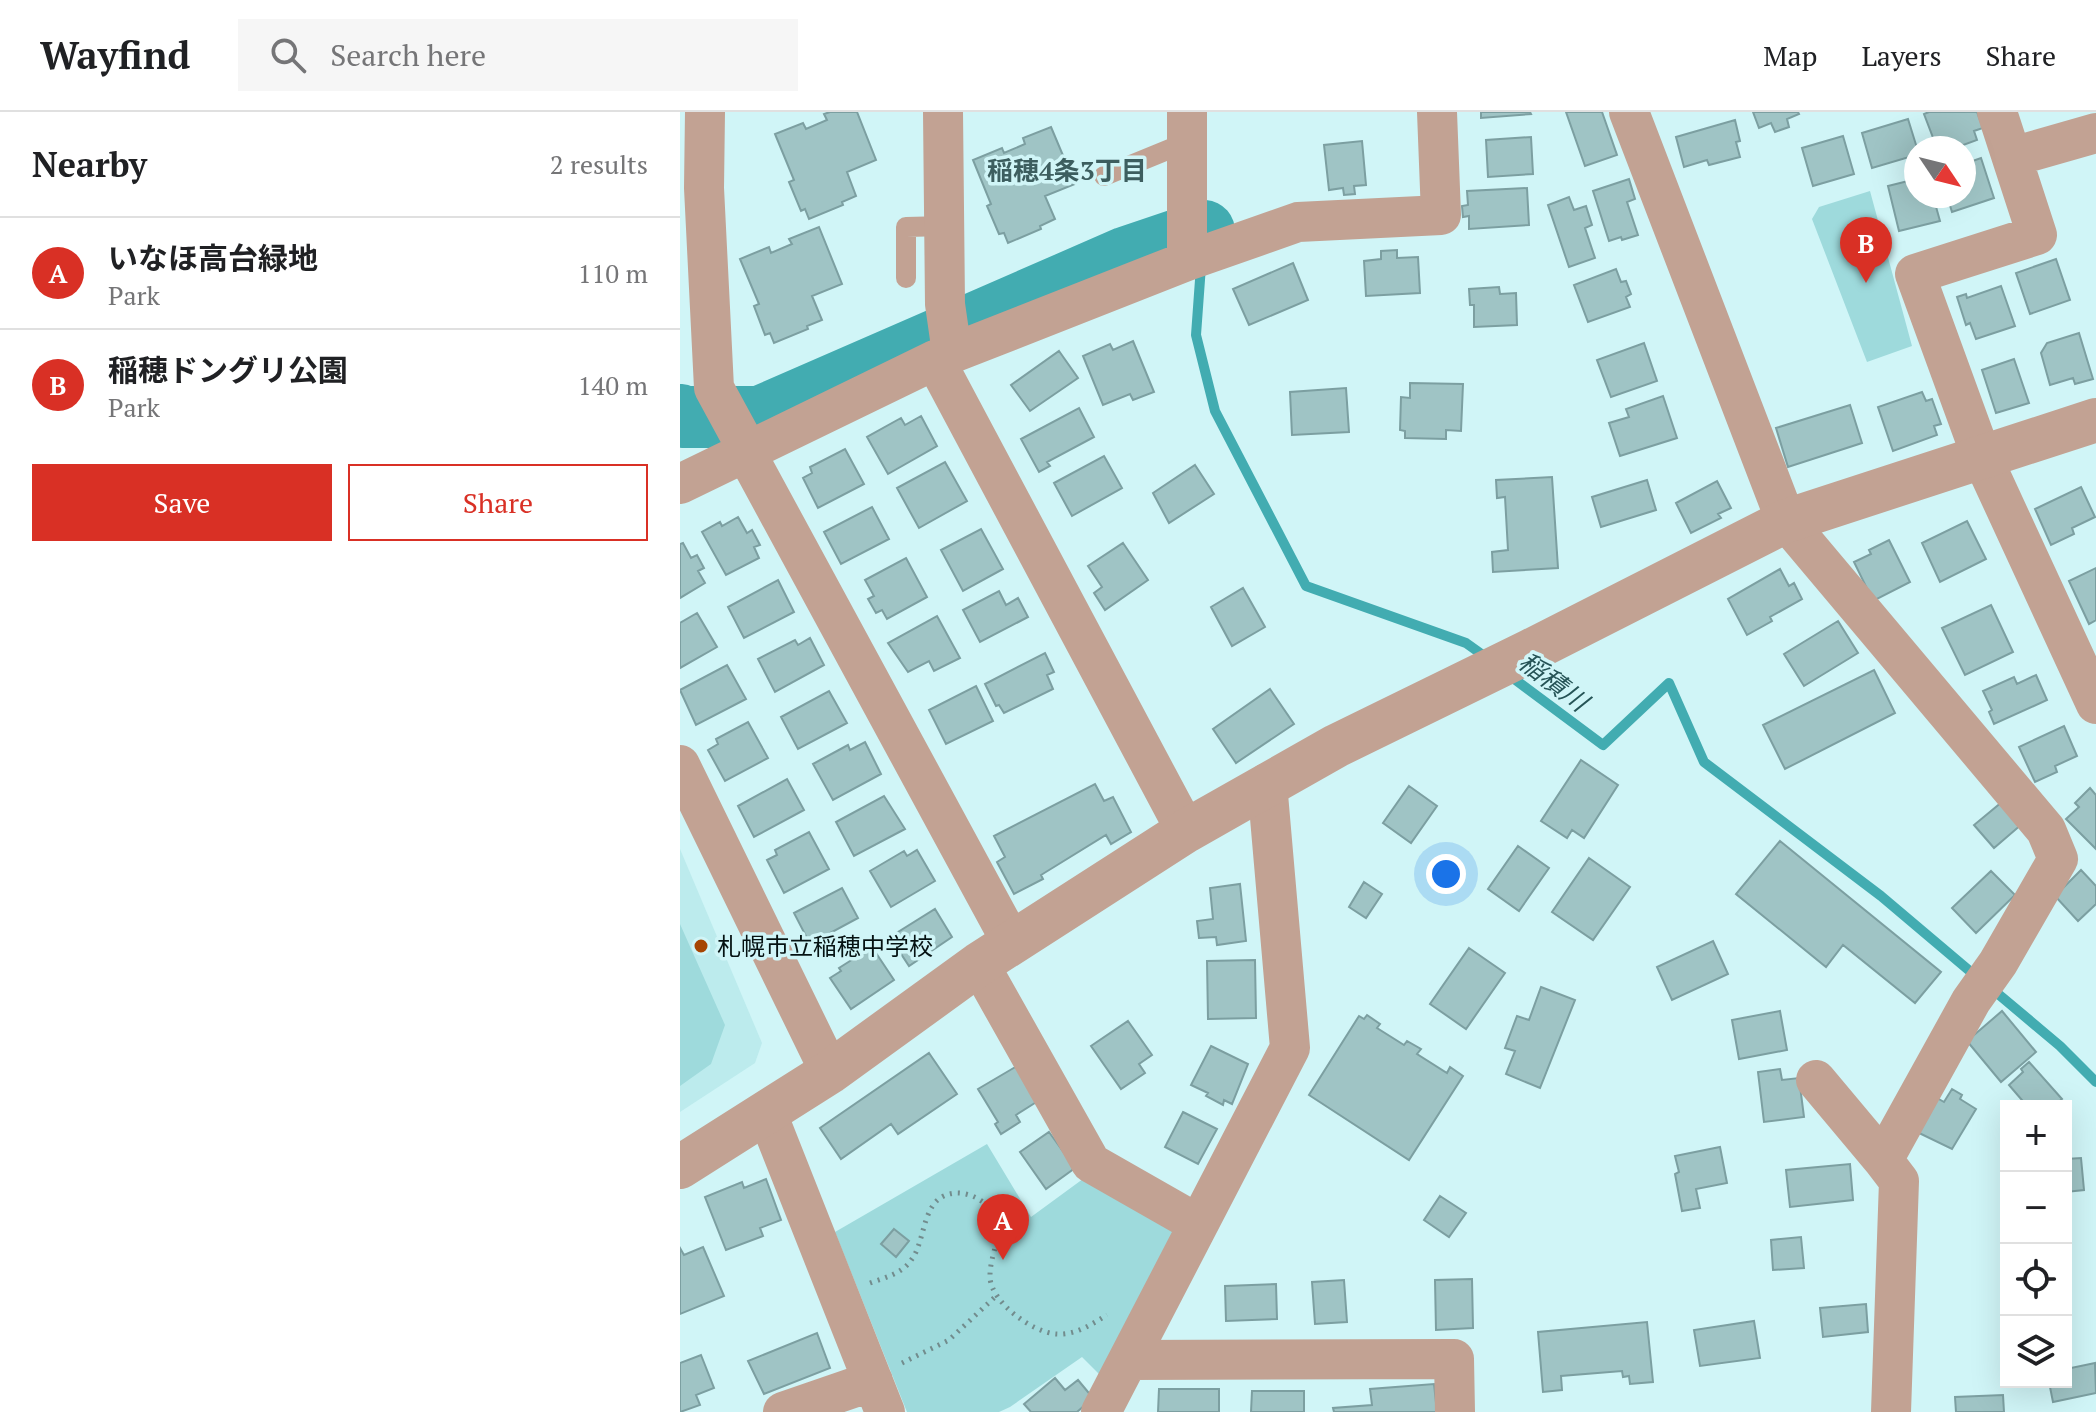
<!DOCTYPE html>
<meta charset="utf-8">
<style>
body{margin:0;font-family:"PT Serif","Noto Sans JP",serif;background:#f6f6f6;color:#202124}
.controls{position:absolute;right:24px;bottom:24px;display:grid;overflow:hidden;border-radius:0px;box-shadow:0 8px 32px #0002}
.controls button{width:72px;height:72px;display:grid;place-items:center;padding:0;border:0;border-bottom:2px solid #e0e0e0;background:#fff;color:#202124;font:40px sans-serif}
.compass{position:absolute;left:1224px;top:24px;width:72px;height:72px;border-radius:50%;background:#fff;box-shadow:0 8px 32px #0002;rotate:125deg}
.you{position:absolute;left:766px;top:762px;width:28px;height:28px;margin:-20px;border:6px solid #fff;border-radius:50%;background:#1a73e8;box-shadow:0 0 0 12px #1a73e833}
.badge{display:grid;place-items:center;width:52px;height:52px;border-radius:50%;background:#d93025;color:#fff;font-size:26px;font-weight:700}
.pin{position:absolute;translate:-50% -66px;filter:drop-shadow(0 2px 4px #0008)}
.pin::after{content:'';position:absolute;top:42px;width:28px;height:24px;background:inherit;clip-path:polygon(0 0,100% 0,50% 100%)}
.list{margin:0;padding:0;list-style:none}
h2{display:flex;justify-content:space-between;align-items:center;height:104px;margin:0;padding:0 32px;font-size:34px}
h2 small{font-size:26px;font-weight:400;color:#757577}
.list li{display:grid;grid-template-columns:52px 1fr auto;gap:24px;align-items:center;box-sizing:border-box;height:112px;padding:0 32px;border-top:2px solid #e0e0e0}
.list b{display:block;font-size:30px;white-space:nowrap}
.list p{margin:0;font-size:26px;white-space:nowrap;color:#757577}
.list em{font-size:26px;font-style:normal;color:#757577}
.actions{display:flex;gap:16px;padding:24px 32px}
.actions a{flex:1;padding:18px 0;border:2px solid #d93025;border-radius:0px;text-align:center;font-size:28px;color:#d93025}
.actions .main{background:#d93025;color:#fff}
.icon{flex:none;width:44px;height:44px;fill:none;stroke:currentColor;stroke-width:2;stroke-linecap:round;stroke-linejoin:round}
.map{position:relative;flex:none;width:1416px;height:1300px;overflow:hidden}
header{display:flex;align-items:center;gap:48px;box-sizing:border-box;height:112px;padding:0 40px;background:#fff;border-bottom:2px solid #e0e0e0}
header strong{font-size:38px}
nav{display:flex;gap:44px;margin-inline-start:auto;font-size:28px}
.search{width:560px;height:72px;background:#f6f6f6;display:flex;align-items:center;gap:20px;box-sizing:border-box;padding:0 28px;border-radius:0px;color:#757577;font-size:30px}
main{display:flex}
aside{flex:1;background:#fff}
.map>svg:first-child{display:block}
</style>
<header>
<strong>Wayfind</strong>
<div class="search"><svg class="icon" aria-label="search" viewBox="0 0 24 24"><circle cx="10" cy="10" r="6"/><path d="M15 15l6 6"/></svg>Search here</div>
<nav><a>Map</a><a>Layers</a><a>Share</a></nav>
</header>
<main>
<aside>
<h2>Nearby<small>2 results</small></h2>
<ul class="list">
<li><span class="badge">A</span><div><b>いなほ高台緑地</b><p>Park</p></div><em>110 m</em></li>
<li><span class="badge">B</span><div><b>稲穂ドングリ公園</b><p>Park</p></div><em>140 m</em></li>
</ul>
<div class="actions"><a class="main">Save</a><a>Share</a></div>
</aside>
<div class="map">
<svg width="1416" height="1300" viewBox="0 0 1416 1300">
<rect width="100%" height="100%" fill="#d0f5f7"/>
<path fill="#bcebed" d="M0,737L82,931L75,951L0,1000Z"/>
<path fill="#9edadc" d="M1190,79L1232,234L1187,250L1132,107L1139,95Z
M0,812L45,913L31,952L0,974Z
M307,1032L351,1105L407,1064L489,1111L493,1121L420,1263L402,1245L330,1295L319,1300H227L155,1120Z"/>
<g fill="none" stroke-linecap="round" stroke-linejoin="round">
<path stroke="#42acb1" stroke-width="10" d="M521,154L516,223L535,299L626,474L786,531L807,546
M829,563L923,633L989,571L1024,650L1201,784L1298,866
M1311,876L1380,934L1416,970"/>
<path stroke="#42acb1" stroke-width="62" d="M0,303L4,305H80L447,145L524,119"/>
</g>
<path fill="#9fc4c5" stroke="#7c9fa1" stroke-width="2" d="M150,0H177L196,48L167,60L176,84L162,90L163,93L129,107L125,97L121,99L109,70L114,68L95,22L123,11L126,17L147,8L144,2Z
M801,0H850L851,2L801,6Z
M886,0H922L937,43L905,54Z
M1073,0H1118L1119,2L1107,7L1109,15L1095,20L1091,11L1079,16Z
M1249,0H1297L1303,16L1294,19L1297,28L1275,36H1257L1244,2Z
M1228,7L1237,36L1236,43L1192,56L1182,21Z
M1055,8L1060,29L1056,30L1060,45L1029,53L1027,48L1004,55L996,25Z
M371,15L395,72L365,84L375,107L360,114L361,117L328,131L324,121L319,122L307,94L311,92L293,48L322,36L324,41L345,32L343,26Z
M1163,24L1174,62L1133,74L1122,36Z
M851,25L853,62L808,65L806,28Z
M682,29L686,73L674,74L675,82L664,83L663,76L649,78L644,33Z
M1301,46L1314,86L1272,100L1267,84H1284V52Z
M949,67L955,87L947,90L958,123L942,128L941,125L929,129L913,79Z
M1236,67V84H1253L1260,109L1219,119L1208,74Z
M847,76L849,113L789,117V104L783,105L782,94L788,93L787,79Z
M889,85L894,98L906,94L912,113L905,116L915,146L889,155L868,93Z
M139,115L162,172L132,184L142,208L127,214L128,217L94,231L90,221L85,223L74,194L79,192L60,147L89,135L91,141L112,132L109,127Z
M717,138V146L738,145L740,181L686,184L684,149L701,147V139Z
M1376,147L1390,188L1350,202L1336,161Z
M613,151L628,188L569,213L553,177Z
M936,157L941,170L946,169L951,182L946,185L950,195L908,210L894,173Z
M1321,174L1335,214L1296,227L1290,211L1286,213L1277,185L1286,182L1287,186Z
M819,175L820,182L836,181L837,213L794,215V193H790L789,177Z
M1399,221L1413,267L1395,272L1393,266L1370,273L1361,241L1367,231Z
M453,229L474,280L453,288L450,282L423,293L403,244L430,232L433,238Z
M964,231L977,269L931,285L917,248Z
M379,239L398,266L350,299L331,273Z
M1334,247L1349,291L1316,301L1302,258Z
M730,271L783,272L781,319L766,318V327L725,326V319L720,318L721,285L730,286Z
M666,276L669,320L612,323L610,280Z
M1242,280L1246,289L1252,287L1261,312L1254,314L1257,323L1213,339L1198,295Z
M983,284L997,326L940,344L929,311L949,305L946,297Z
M1170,293L1182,331L1108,355L1096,316Z
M399,296L414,325L367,350L370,354L359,360L341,327Z
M241,304L257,334L208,362L187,325L221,306L225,313Z
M165,337L184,372L138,396L123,366L132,361L130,355Z
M424,344L442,376L392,404L374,371Z
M265,350L287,389L239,416L217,376Z
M515,353L534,382L489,411L473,381Z
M872,365L878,456L813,460L812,440L828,438L825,385L817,386L816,368Z
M967,368L976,398L921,415L912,385Z
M1037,369L1051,396L1038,402L1041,406L1011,421L996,391Z
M1401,375L1415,405L1392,416L1394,422L1371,433L1355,397Z
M192,395L209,427L161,452L144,420Z
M58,405L67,421L72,418L80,433L74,435L79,446L46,463L22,420L40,410L42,414Z
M1287,409L1306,447L1260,470L1242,431Z
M301,417L323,457L283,479L261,438Z
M1209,428L1230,470L1193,489L1174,450L1191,442L1189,438Z
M3,431L11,446L17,443L24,456L18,459L25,471L0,486V432Z
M443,431L468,468L425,498L414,481L422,475L408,454Z
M226,446L247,485L207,507L202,498L196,501L188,487L194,484L185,468Z
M1416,456V508L1409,512L1389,469Z
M1100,457L1109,474L1114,471L1122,487L1090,505L1092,509L1067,523L1048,487Z
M98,468L114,500L64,526L48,495Z
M563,476L585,515L552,534L531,495Z
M319,479L326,493L338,486L348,505L300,530L283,498Z
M1311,493L1333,540L1285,563L1262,516Z
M17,501L37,535L0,556V511Z
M257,504L280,546L254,559L249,549L228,560L208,531Z
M1158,509L1178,541L1124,574L1104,542Z
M130,526L144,553L95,580L78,547L115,528L118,533Z
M365,541L374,560L367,563L373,577L324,601L319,593L316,594L305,572Z
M47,553L66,587L16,613L0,578Z
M1194,558L1215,601L1105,657L1083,613Z
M1356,563L1367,588L1314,612L1309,600L1312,598L1303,579L1334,565L1337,572Z
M296,574L313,609L266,632L249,598Z
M590,577L614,612L556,651L533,617Z
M149,579L167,611L118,637L101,605Z
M68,610L88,646L45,669L28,638L38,632L36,627Z
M1384,614L1397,644L1375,654L1377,660L1355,670L1339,635Z
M185,630L201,662L153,688L133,652L168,633L170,638Z
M901,648L938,673L904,726L892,718L887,726L861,709Z
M107,667L124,698L74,725L58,694Z
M415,672L424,689L433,685L451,720L431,732L426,723L361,763L363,767L334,782L317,750L325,745L314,724Z
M729,674L757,694L731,731L703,711Z
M1410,676L1416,683V737L1386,707L1399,695L1395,691Z
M204,684L225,717L174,744L156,710Z
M1322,690L1342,712L1314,736L1294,713Z
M129,720L149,757L104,781L87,748L97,743L95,738Z
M1100,729L1261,860L1235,891L1163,833L1146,855L1056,782Z
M838,734L869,756L839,799L808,777Z
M237,738L255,769L211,795L190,759L224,739L227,744Z
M909,746L950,775L913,828L872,800Z
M1401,758L1416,774V792L1398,809L1375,784Z
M1311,759L1335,783L1296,821L1272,796Z
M684,770L702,782L686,806L669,795Z
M560,772L566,829L537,833L536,825L519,826L517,809L533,807L530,776Z
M162,776L178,806L130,832L114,801Z
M255,797L272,825L229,854L210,825Z
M1033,829L1048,862L992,888L977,855Z
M192,835L214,868L171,897L150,866L161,859L159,856Z
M789,836L825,861L786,917L750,892Z
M575,848L576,906L528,907L527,849Z
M861,875L895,888L860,976L826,962L835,939L825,936L837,904L849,908Z
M1100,899L1107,938L1059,947L1052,908Z
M1322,899L1356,940L1321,970L1287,929Z
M687,903L700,912L697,916L724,933L727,929L741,937L737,942L767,961L770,955L783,964L729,1048L629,983L679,904L684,907Z
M448,909L472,943L459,952L465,961L441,977L411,934Z
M531,934L568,952L552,992L544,988L543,993L526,984L528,981L511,973Z
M249,941L277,982L218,1022L211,1012L161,1047L140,1016Z
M1349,950L1382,987L1374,994H1347L1329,973L1343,960L1341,957Z
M337,954L358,989L336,1003L340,1010L321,1022L315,1012L318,1010L298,977Z
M1100,957L1102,968L1119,966L1124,1005L1084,1010L1078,960Z
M1272,977L1282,983L1280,987L1296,997L1272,1037L1237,1020L1257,986L1264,990Z
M503,1000L537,1017L518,1052L485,1035Z
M369,1020L395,1056L366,1077L340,1040Z
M1040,1035L1047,1071L1016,1077L1020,1096L1002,1099L995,1062L999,1060L995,1044Z
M1401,1046L1404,1078L1386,1080V1047Z
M1170,1052L1173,1088L1110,1095L1106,1058Z
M86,1067L101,1108L80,1116L83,1124L46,1138L25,1085L62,1070L64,1076Z
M760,1084L786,1101L769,1125L744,1108Z
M214,1117L229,1129L216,1145L201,1132Z
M1121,1125L1124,1156L1093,1158L1091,1128Z
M23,1135L44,1184L0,1202V1136L4,1143Z
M792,1167L793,1216L756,1218L755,1168Z
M664,1168L667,1210L635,1212L632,1170Z
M596,1172L597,1207L546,1209L545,1174Z
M1186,1192L1188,1220L1143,1225L1140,1196Z
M1074,1209L1080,1246L1020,1254L1014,1218Z
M967,1210L973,1270L950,1272L949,1264L943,1265L942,1259L881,1264L882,1278L863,1280L858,1220Z
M137,1221L150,1256L84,1282L68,1249Z
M21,1243L34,1276L16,1283L20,1293L0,1300V1251Z
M1415,1251L1416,1281L1373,1290L1369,1270H1386V1257Z
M375,1266L385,1278L398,1268L413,1286L397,1300H351L344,1292Z
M754,1272L757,1300H654L653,1296L692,1293L690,1277Z
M479,1277H539V1300H478Z
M572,1279H624V1300H571Z
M1323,1283L1324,1300H1276L1275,1285Z"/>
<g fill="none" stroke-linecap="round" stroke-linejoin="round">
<path stroke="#728c8d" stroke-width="5" stroke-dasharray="2 6" stroke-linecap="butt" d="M190,1171C206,1165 222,1162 232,1147C247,1126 241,1082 277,1081C285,1081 294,1084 300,1088C335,1110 309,1135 310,1166C312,1191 353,1221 377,1222C396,1223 412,1212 427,1203
M222,1251L269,1228L316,1184"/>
<path stroke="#c2a293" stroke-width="20" d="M424,64L507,30
M226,166V115L266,114"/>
<path stroke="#c2a293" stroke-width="40" d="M25,0L24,76L34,276L59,322L65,339L332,831
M263,0L265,192L272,241
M507,0V149
M949,0L1106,409L1366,718L1378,747L1318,851L1291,889L1203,1048L1219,1069L1211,1300
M1317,0L1357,123L1235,162L1301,343L1416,592
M1332,45L1416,21
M255,248L506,719
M0,372L255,248L507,149L618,110L761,103L757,0
M0,653L150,960
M299,852L411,1051L518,1112
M1136,968L1203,1048
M86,999L205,1300
M448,1248L774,1247L775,1300
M103,1300L193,1269
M421,1300L610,936L587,671"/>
<path stroke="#c2a293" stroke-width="44" d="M0,1055L150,960L299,852L506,719L656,634L850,539L1106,409L1416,308"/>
</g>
<circle fill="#a64502" stroke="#d0f5f7" stroke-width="3" cx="21" cy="834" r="8"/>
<g text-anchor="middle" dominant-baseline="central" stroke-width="7" stroke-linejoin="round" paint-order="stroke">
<g font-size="24" fill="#051212" stroke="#d0f5f7" text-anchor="start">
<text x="37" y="834">札幌市立稲穂中学校</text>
</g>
<g font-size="26" font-weight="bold" fill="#3d5e5f" stroke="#d0f5f7">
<text x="387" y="58">稲穂4条3丁目</text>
</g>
<g font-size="26" font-style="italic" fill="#265456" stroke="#d0f5f7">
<text transform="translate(874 569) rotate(37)">稲積川</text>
</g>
</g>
</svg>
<div class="controls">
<button>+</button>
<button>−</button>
<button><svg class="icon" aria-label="locate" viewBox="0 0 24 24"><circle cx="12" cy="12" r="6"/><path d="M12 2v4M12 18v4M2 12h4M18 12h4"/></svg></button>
<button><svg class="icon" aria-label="layers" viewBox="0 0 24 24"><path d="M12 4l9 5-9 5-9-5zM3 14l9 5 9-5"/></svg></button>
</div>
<svg class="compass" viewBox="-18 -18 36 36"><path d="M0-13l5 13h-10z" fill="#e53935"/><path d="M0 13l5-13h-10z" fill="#757577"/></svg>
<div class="you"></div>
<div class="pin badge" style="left:323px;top:1148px">A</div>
<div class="pin badge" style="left:1186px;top:171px">B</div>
</div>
</main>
